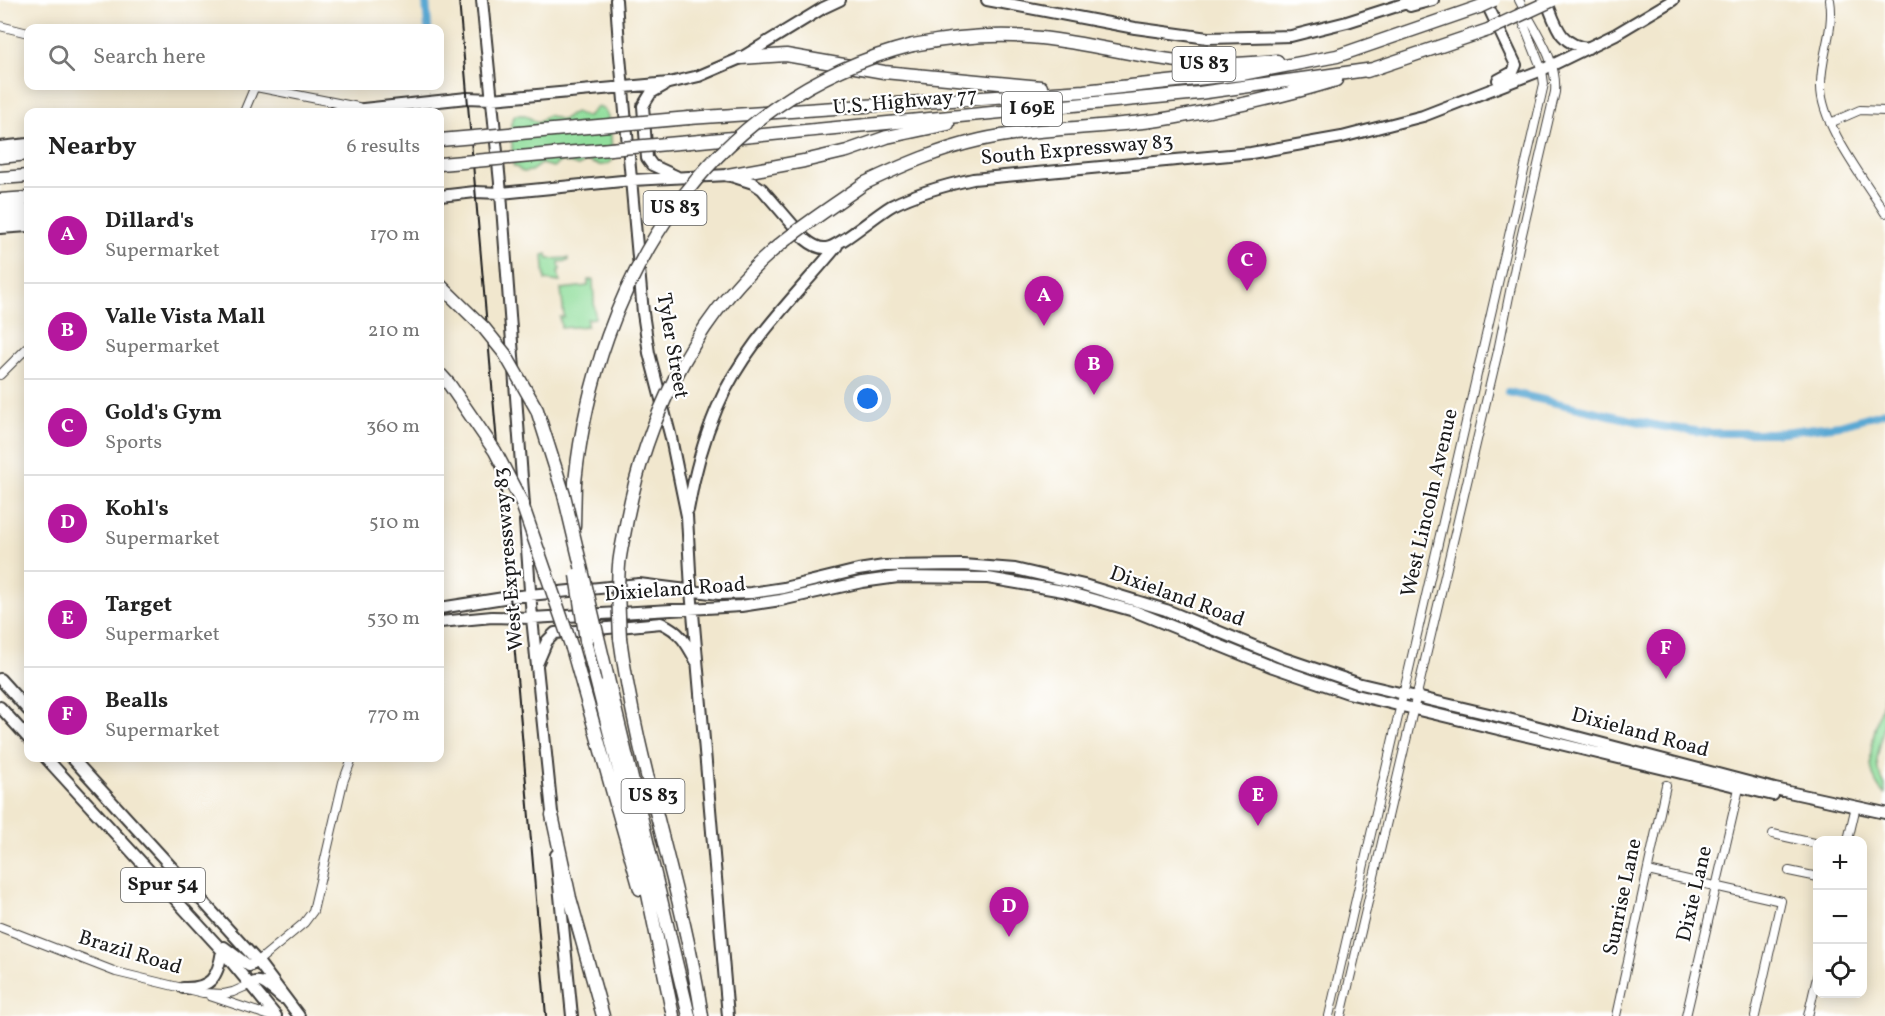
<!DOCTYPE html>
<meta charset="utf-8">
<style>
body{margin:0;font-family:Vollkorn,serif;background:#f2f2f2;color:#222}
.controls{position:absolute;right:18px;bottom:18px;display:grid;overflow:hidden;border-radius:12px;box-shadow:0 3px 15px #0003}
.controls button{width:54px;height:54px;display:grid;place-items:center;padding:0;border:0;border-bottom:2px solid #e0e0e0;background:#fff;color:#222;font:30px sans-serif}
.you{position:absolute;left:868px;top:399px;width:21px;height:21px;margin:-15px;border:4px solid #fff;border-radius:50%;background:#1a73e8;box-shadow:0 0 0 9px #1a73e833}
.badge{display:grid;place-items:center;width:39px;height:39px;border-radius:50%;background:#b5179e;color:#fff;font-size:20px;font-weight:700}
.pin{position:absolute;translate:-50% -50px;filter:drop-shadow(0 2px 3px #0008)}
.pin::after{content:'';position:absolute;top:32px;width:21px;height:18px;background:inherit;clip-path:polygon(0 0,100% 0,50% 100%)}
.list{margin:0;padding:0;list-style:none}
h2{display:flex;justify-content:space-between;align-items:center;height:78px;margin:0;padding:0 24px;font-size:26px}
h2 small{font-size:20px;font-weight:400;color:#767676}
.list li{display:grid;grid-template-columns:39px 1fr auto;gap:18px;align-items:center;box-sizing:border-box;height:96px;padding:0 24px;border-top:2px solid #e0e0e0}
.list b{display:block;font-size:22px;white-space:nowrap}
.list p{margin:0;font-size:20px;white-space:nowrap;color:#767676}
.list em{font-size:20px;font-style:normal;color:#767676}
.icon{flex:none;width:33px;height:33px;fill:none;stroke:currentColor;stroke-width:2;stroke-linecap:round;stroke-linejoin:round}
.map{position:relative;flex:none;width:1885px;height:1016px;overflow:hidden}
.search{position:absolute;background:#fff;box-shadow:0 3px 15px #0003;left:24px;top:24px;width:420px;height:66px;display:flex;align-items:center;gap:15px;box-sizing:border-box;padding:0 21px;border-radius:12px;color:#767676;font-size:22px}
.panel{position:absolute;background:#fff;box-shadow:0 3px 15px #0003;left:24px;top:108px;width:420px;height:654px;border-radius:12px}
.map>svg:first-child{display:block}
</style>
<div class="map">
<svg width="1885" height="1016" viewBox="0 0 1885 1016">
<rect width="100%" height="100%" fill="#fff"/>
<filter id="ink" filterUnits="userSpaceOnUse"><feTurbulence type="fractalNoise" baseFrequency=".0167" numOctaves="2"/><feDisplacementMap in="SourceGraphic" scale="12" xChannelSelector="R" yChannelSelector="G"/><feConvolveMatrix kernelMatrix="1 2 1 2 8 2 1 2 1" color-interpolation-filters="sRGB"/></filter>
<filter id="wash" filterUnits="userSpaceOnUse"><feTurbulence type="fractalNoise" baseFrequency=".008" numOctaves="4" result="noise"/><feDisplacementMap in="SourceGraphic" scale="24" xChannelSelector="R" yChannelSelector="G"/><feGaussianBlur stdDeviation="1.35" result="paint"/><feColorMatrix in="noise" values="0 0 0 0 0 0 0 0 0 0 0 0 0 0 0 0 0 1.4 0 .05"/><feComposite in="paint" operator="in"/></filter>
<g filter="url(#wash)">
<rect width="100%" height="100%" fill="#f1e7ce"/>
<path fill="#91de9c" stroke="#567d5c" stroke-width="1.5" d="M598,106C615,112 609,141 613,156L612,161C603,168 598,165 588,161L578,166L562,161L553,167L541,164L531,171L523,172L513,165L511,124L515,115H525L538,123L548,115L562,120L575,112L587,117Z
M547,254L548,259L568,258V261L559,262L560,270L558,271L560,282L545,280L543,255Z
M588,280H593L595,318L587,319V326L561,328L560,317H564L561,289L588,286Z
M1885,690V721L1877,759L1878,771L1885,785V795C1857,768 1878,723 1885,690Z"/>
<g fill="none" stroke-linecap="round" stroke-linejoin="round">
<path stroke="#5aa8d3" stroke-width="8" d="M426,0L428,28
M1508,392L1658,426L1709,433H1775L1840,425L1885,412"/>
</g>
</g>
<g filter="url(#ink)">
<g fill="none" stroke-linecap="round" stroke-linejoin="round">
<g stroke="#3c3a37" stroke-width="10">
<path id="minor" d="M1830,0C1835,30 1820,57 1821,87C1821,125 1865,180 1885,213
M0,26L28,33
M251,86L358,107
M244,112L255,86
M1830,123L1860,110L1885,111
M0,375L28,347
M1773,834L1818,844
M1848,840L1856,806
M1648,871L1781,901L1755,1016
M1789,871L1818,877
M0,927L116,972L203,993L224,994L233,992L251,984
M257,962L304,923L313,911L343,782L352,758
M210,996L270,1016
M1329,1016L1544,84L1542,70L1519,12
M1341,1016L1498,351L1519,247L1555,92C1558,59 1533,28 1519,0
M1616,1016L1666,785
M1686,1016L1740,784
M1808,1016L1818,973"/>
</g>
<g stroke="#3c3a37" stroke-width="14">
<path id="major" d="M482,0L501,193L524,505
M616,0L619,45L643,313L649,353L671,438L687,516L691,590L728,1016
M987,0L1135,28L1208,38L1291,36L1347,22L1416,0
M1485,0L1516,65L1513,72L1498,80
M1546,0C1556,24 1559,45 1588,48
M1410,6L1433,0
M665,85L651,93L643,106L647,158L652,165L676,176
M335,112L467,98L492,99L669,83L699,76L741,58L823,8L840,0
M0,147L28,144
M440,196L475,192L501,193L632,180L728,175L753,183L762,189L805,239C811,244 818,249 826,248C840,247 876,214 893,205C919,192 946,185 973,179L1251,153L1342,137L1423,116L1542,70L1616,34L1673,0
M0,228L28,226
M688,510C694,475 703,441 717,408C743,346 795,297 837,246
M525,521L532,618L553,822
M440,608L510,597L639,584L719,594L751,593L784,588L858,570L884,566L963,565L1015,569L1084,585L1166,610L1283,658L1357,683L1489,714L1775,789L1885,813
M440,622L492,617L532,618L741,606L781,600L862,582L898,577L988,578L1063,591L1134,611L1273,667L1348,693L1773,795
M538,662L547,641L555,633L661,623C680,631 687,644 696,661
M0,679L28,710
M0,707L28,738
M46,758L219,947L276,1016
M72,758L259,963L299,1016
M556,855L572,1016
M224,947L249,966L257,962
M251,984C261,976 273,991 282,998
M183,988C211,989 218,977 222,951"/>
</g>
<g stroke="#3c3a37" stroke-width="15">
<path id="highway" d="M913,45C955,37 998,33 1041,38C1095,44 1149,60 1204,64C1229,66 1253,63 1277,61
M741,58L786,55L884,72L1041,87
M1367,71L1488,30
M343,112L350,111
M689,118L1084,91L1242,74L1337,56L1479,7
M690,142L1199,93L1374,69
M0,157L28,154
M728,175L804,161L847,151L887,137L948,124
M0,178L28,176
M865,183C903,165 940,149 980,140C1043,126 1108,129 1171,118C1224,109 1284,96 1336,80
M0,200L28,198
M0,209H23
M0,218L28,216
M574,526L575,482
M620,638C637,766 682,888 702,1016
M586,640L637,841L673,1016
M572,648L640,889
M608,679L689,1016
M552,815L570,898L603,1016"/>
</g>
<use href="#minor" stroke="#fff" stroke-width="8"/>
<use href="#major" stroke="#fff" stroke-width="10"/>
<use href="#highway" stroke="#fff" stroke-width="12"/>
<path stroke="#1c1c1c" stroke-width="2" d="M459,0L546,1016"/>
<g stroke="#3c3a37" stroke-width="15" stroke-linecap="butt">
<path id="highway-bridge" d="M1479,7L1494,0
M1488,30L1553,0
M440,140L689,118
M440,164L690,142
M440,285L484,328L505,354L537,410L564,495L608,679
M440,374L449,384L495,451L521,501L572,648
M575,482C596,281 707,97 913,45
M576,575L586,640
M620,638C619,614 617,589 619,565C620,553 623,541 625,530C643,426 691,323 770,253C797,228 835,205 865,183"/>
</g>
<use href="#highway-bridge" stroke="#fff" stroke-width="12"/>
</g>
</g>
<g text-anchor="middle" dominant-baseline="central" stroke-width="4.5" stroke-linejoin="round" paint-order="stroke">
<g fill="#fff" stroke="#606060" stroke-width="1.5">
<rect x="1172.5" y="47" width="63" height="34" rx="4.5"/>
<rect x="1002" y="92" width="60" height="34" rx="4.5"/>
<rect x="643.5" y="191" width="63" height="34" rx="4.5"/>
<rect x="621.5" y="779" width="63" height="34" rx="4.5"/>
<rect x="121" y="868" width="84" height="34" rx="4.5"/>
</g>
<g font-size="20" font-weight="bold" fill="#1c1c1c">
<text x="1204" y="64">US 83</text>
<text x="1032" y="109">I 69E</text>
<text x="675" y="208">US 83</text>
<text x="653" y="796">US 83</text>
<text x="163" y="885">Spur 54</text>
</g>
<g font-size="21" fill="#1c1c1c" stroke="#fff">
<text transform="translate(905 102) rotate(-5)">U.S. Highway 77</text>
<text transform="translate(1077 150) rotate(-5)">South Expressway 83</text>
<text transform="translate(672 346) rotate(80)">Tyler Street</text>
<text transform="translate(1430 503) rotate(-77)">West Lincoln Avenue</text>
<text transform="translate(509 559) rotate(-95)">West Expressway 83</text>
<text transform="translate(675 590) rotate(-4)">Dixieland Road</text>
<text transform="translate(1177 597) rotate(20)">Dixieland Road</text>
<text transform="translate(1640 733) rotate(15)">Dixieland Road</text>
<text transform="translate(1695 894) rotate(-77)">Dixie Lane</text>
<text transform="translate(1623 897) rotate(-78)">Sunrise Lane</text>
<text transform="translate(130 953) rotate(17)">Brazil Road</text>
</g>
</g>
</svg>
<div class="controls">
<button>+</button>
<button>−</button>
<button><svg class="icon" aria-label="locate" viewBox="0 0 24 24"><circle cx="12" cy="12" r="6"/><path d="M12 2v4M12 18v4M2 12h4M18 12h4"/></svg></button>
</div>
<div class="you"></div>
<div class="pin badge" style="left:1044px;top:326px">A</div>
<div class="pin badge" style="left:1094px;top:395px">B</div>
<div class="pin badge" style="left:1247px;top:291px">C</div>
<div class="pin badge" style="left:1009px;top:937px">D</div>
<div class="pin badge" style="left:1258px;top:826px">E</div>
<div class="pin badge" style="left:1666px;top:679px">F</div>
<div class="search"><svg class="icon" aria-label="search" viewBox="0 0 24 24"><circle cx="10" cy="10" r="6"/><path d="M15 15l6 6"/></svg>Search here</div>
<section class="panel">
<h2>Nearby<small>6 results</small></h2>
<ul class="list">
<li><span class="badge">A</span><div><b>Dillard's</b><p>Supermarket</p></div><em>170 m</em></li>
<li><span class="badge">B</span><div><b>Valle Vista Mall</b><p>Supermarket</p></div><em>210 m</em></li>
<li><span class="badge">C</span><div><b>Gold's Gym</b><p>Sports</p></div><em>360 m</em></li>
<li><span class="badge">D</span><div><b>Kohl's</b><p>Supermarket</p></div><em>510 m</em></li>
<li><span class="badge">E</span><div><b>Target</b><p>Supermarket</p></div><em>530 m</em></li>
<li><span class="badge">F</span><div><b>Bealls</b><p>Supermarket</p></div><em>770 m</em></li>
</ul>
</section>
</div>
